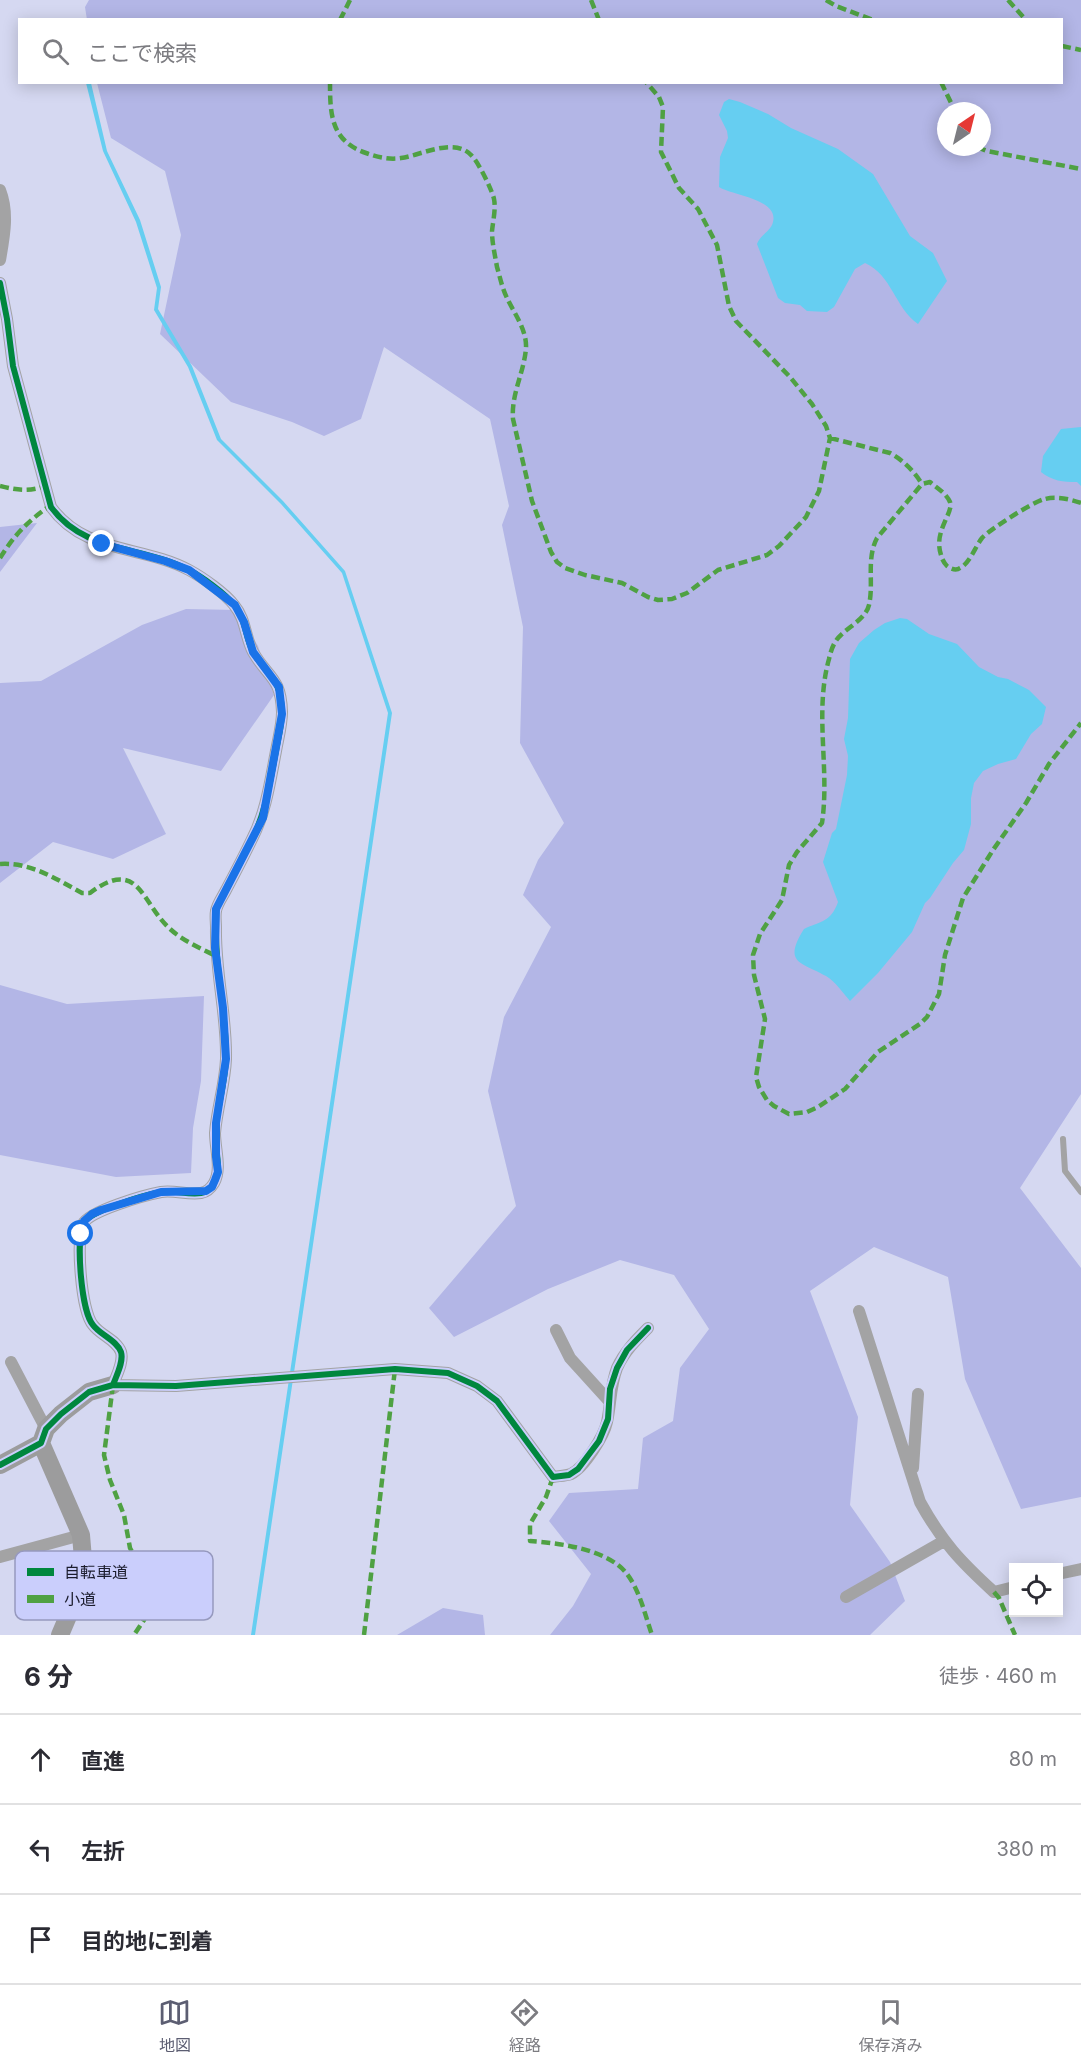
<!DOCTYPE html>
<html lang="ja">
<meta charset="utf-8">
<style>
body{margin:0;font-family:Inter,"Noto Sans JP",sans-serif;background:#f2f2f3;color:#2b2b33}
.controls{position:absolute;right:18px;bottom:18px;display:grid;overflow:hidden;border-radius:0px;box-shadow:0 3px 15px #0003}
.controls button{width:54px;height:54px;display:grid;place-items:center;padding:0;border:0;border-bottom:2px solid #e1e1e2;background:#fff;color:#2b2b33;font:30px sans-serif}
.compass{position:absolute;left:937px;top:102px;width:54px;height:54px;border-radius:50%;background:#fff;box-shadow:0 3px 15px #0003;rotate:35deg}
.stop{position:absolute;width:18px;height:18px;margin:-14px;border:4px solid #1a73e8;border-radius:50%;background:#fff}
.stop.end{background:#1a73e8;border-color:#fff;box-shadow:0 2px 6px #0008}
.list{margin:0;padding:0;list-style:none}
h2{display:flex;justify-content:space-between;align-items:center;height:78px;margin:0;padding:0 24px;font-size:26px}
h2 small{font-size:20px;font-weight:400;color:#7c7c81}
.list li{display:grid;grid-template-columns:39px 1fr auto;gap:18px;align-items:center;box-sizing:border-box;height:90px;padding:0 24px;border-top:2px solid #e1e1e2}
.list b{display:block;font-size:22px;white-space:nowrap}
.list em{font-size:20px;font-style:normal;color:#7c7c81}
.icon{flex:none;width:33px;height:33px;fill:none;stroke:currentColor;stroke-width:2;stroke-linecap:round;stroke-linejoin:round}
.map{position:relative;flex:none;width:1081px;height:1635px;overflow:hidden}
.search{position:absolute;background:#fff;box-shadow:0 3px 15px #0003;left:18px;right:18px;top:18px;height:66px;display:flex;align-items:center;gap:15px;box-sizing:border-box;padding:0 21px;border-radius:0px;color:#7c7c81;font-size:22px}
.sheet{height:348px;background:#fff}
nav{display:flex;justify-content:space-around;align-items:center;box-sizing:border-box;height:84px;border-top:2px solid #e1e1e2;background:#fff;font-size:16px;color:#7c7c81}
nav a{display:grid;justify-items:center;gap:3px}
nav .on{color:#5c5e72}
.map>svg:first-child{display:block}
</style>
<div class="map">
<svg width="1081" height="1635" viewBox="0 0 1081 1635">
<rect width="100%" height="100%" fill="#d5d8f1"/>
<path fill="#b3b6e6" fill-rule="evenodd" d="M89,0H1081V1094L1020,1188L1081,1268V1497L1021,1509L965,1379L948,1277L874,1247L810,1291L858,1417L850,1505L890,1562L905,1601L870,1635H550L573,1606L591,1574L549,1521L569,1493L638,1489L643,1438L673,1421L680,1368L709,1329L674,1275L620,1260L548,1289L454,1337L429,1308L516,1206L488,1091L504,1017L551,927L523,895L538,860L564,823L520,743L523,627L502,525L509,506L490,419L384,347L361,419L324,436L292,422L231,402L160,334L181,235L165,171L111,138L97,83L1062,82V20H87L85,7ZM946,111H982V147H946Z
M37,523L0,572V527Z
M186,609L236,610L258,646L274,695L221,771L123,748L166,834L113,859L53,842L0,883V683L41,681L142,625Z
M0,985L67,1004L204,996L201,1081L193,1128L191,1173L116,1177L0,1155Z
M443,1608L483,1615L485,1635H397Z"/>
<path fill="#66cef1" d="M86,83H91L107,151L140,220L161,287L158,309L192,366L221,439L283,501L345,571L392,713L255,1635H251L388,713L342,573L281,504L217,440L188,367L154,310L157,288L136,222L103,151Z
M729,99L740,102L768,114L791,128L838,149L873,174L910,236L933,253L947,281L918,324C895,308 892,275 865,263L855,269L834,307L827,312L807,311L800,305L785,303L778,298L757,244C760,235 771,231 773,222C779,199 731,195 719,187L720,157L728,138L727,131L719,115L724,102Z
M1081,427V486L1077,482C1063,482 1052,481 1041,472L1043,456L1061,429Z
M900,618L907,619L929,634L957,644L979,667L998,677L1008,679L1029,690L1046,707L1042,724L1031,734L1016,759L998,764L983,771L974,783L971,798V824L964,850L953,863L930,898L925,903L912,932L878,973L850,1001C843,993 835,981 826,976C802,962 782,964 804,929C821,921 831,922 838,902L823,862L832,833L836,829L847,775L848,756L844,739L848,718L850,659L859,643L874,630L885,623Z"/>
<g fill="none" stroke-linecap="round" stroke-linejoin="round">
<path stroke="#a3a3a4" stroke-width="6" d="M1063,1139L1065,1171L1081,1192"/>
<path stroke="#a3a3a4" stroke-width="12" d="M0,190C9,213 4,237 0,260
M0,283L7,319L13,366L51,507C85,554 142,545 189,570C202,577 225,593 234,605C246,619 245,637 253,652C268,678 281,677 282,712C282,725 278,739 276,751C270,782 266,812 252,839C244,856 235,873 226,890C223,896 217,904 216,911C215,916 216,922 216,928C215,972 227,1015 226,1059C225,1084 217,1108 215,1133C215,1149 222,1169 214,1183C211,1188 207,1192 201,1193C188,1195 174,1190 161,1192C145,1195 89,1211 83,1224C76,1241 81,1311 93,1325C100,1335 117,1340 121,1352C124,1362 116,1376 113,1385L176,1386L395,1369L448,1373L477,1386L497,1401L553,1477C558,1476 565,1476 571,1474C584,1468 604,1436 607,1422C611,1404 610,1386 617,1368C624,1352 636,1340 648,1328
M859,1311L920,1502C942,1542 961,1562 994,1592L1014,1587
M556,1330L570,1358L609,1401
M11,1362L46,1429
M913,1468L918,1394
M0,1557L81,1535
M1058,1574L1081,1569
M846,1597L944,1541"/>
<path stroke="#9c9c9d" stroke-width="18" d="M41,1443L81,1535L83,1559L77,1595L60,1635
M0,1465L41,1443L46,1429L61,1414L89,1392L113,1385"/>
<path stroke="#4fa143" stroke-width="4.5" stroke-dasharray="9 4.5" stroke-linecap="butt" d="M591,0L599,20
M826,0L836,6L873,20
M1008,0L1026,20
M340,20L350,0
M1062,46L1081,50
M330,82C330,115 331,141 366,153C377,157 389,160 401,158C422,155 454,137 471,155C478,161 492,190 494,199C496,209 493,221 492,231C492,243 495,255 497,267C500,277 502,288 507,298C514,313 527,330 526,348C524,373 511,394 513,419L532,501L551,552L557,562L565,568L585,575L622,583L648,597L658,600L672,599L687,593L718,570L767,555L779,546L806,517L819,491L830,438L826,426L812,404L790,377L736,321L729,306L717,245L698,209L679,188L661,152L663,107L659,97L646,82
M941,82L955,111
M977,147L987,151L1081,169
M830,438L890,453C903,460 914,471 922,484
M0,486C16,490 29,492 45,486
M1081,503C1070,499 1056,496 1045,499C1034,501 989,530 982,538C975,547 970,563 960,568C956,571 951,569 947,566C944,563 942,559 941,555C933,531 954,513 950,502C946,493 937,488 930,482L922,484L877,538C866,559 874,583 869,605C866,618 850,626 841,635C834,641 831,650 829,659C814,713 830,769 822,823L797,852L789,865L782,900L760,934L753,955L754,975L765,1019L756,1077L759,1087L767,1100L774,1106L789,1114L807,1112L818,1107L845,1089L878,1052L920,1024L927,1017L939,994L945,955L963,898L993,850L1026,803L1049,764L1081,723
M0,558C15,534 28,521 51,505
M0,864C31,862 56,879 82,893H90C138,857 141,901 168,927C181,940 200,948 216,956
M113,1385L104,1455L110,1480L124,1515L130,1548L138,1563L152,1579L156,1591L144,1620L134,1635
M553,1477L546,1497L530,1524V1541C559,1543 608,1549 627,1574C640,1591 645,1615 652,1635
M994,1592L999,1598L1015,1635
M364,1635L395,1369"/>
<g stroke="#cacefc" stroke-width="10">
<path id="cycleway" d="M0,283L7,319L13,366L51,507C85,554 142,545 189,570C202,577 225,593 234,605C246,619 245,637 253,652C268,678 281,677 282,712C282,725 278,739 276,751C270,782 266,812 252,839C244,856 235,873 226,890C223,896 217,904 216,911C215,916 216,922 216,928C215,972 227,1015 226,1059C225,1084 217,1108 215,1133C215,1149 222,1169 214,1183C211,1188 207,1192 201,1193C188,1195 174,1190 161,1192C145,1195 89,1211 83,1224C76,1241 81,1311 93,1325C100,1335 117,1340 121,1352C124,1362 116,1376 113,1385
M0,1465L41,1443L46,1429L61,1414L89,1392L113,1385L176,1386L395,1369L448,1373L477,1386L497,1401L553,1477L569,1475L578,1469L599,1441L608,1419L610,1389L617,1368L627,1350L648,1328"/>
</g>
<use href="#cycleway" stroke="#00873e" stroke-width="6"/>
</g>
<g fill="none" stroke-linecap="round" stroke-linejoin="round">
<path stroke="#1a73e8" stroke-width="8" d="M81,1234L84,1221L92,1214L101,1210L161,1192L206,1191L212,1187L215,1180L218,1172L216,1157V1123L226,1059L223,1008L215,948L216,909L263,818L282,714L279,687L253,652L244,622L235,605L189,570L165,561L102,544"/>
</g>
<rect x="15" y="1551" width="198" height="69" rx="9" fill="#cacefc" stroke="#9699be" stroke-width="1.5"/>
<rect x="27" y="1568" width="27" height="8" fill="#00873e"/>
<rect x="27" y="1595" width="27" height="8" fill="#4fa143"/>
<g font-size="16" fill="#1b1c2d">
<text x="64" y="1578">自転車道</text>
<text x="64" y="1605">小道</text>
</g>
</svg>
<div class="controls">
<button><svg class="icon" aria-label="locate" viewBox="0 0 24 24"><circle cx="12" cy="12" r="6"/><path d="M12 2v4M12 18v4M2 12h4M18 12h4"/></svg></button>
</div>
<svg class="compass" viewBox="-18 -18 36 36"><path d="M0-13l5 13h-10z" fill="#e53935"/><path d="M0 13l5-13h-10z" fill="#7c7c81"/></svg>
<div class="stop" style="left:81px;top:1234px"></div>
<div class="stop end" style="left:102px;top:544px"></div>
<div class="search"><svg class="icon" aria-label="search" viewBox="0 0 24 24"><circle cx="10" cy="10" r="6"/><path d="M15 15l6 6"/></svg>ここで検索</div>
</div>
<section class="sheet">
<h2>6 分<small>徒歩 · 460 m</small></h2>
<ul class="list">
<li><svg class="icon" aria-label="ahead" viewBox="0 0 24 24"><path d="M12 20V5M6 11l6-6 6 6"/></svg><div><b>直進</b></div><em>80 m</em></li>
<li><svg class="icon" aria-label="left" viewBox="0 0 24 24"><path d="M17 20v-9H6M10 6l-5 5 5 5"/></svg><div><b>左折</b></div><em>380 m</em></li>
<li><svg class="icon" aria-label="arrive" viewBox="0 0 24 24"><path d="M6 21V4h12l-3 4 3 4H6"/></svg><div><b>目的地に到着</b></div></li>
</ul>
</section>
<nav>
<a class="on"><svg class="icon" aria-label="map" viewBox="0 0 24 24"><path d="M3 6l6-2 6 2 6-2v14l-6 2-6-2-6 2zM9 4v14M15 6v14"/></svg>地図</a>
<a><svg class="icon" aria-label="directions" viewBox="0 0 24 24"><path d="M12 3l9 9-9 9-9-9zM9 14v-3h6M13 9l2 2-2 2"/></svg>経路</a>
<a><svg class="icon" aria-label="saved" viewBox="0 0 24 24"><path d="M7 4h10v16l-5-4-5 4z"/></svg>保存済み</a>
</nav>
